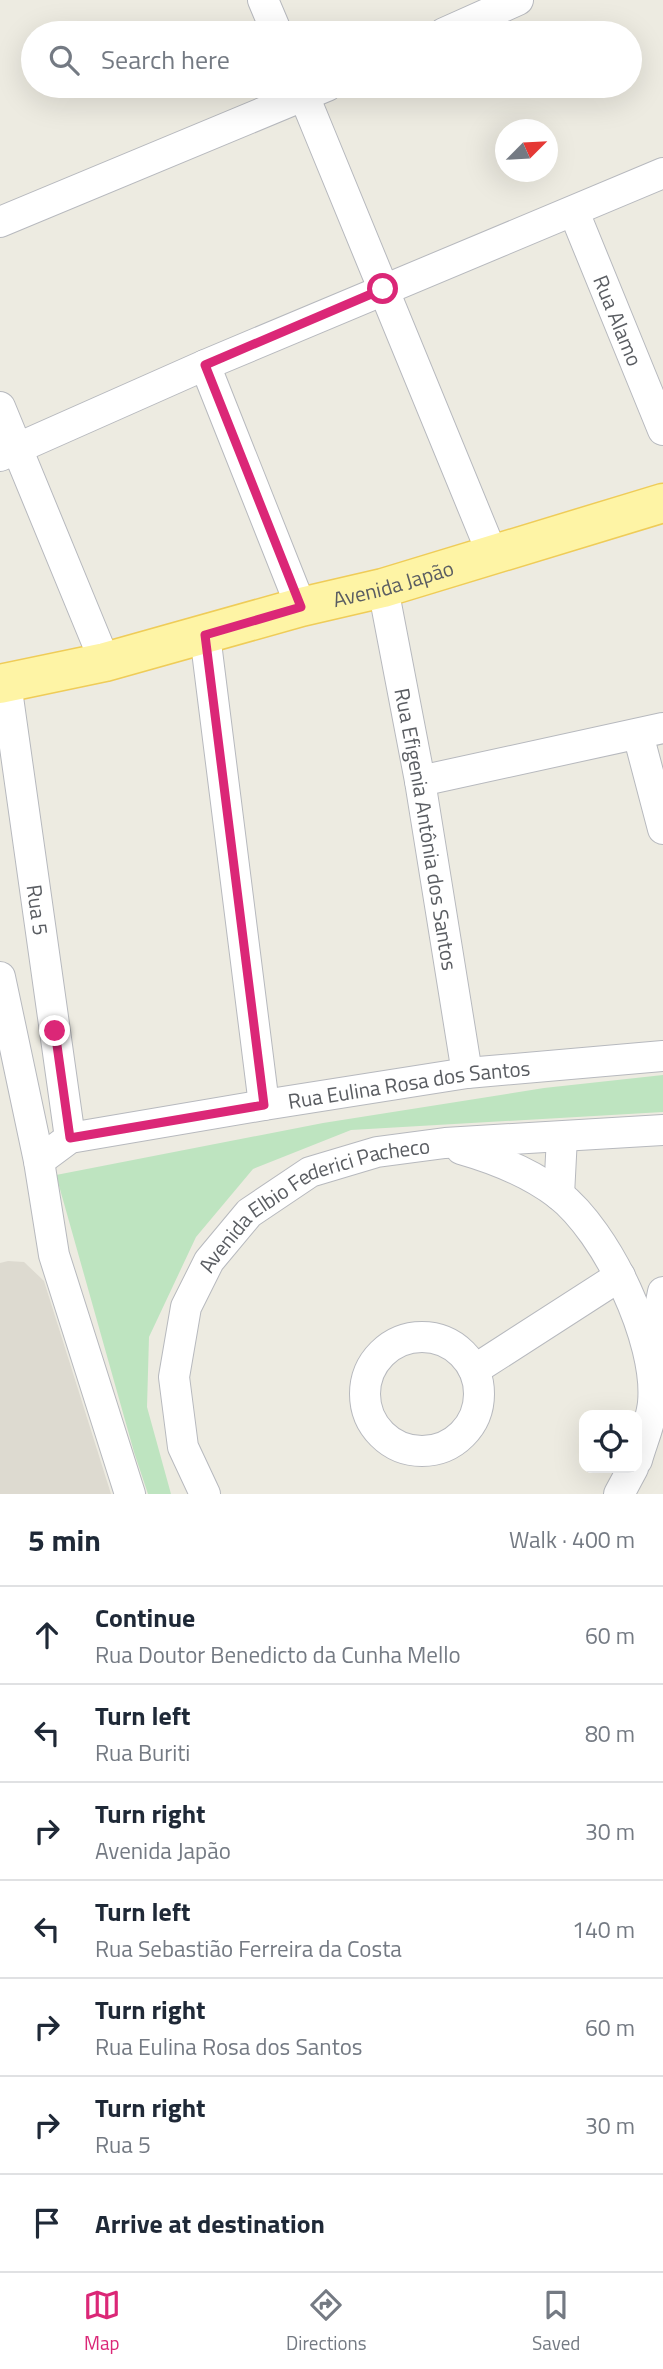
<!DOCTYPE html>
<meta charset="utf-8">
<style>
body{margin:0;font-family:"Titillium Web",sans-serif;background:#f6f6f7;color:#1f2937}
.controls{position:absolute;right:21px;bottom:21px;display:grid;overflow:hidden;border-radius:14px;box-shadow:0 7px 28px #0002}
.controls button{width:63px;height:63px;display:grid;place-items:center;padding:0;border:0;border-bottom:2px solid #e0e1e3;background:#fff;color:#1f2937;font:35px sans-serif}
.compass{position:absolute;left:495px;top:119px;width:63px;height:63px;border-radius:50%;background:#fff;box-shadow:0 7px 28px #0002;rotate:66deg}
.stop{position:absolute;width:21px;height:21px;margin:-16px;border:5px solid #db2777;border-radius:50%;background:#fff}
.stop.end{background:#db2777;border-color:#fff;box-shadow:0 2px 7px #0008}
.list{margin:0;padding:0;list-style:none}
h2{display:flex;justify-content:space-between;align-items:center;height:91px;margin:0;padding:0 28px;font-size:30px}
h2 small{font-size:23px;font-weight:400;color:#747a83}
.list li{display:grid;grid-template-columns:46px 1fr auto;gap:21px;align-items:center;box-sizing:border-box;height:98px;padding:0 28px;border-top:2px solid #e0e1e3}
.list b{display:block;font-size:26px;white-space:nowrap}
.list p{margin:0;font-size:23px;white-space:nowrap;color:#747a83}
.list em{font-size:23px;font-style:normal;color:#747a83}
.icon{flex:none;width:38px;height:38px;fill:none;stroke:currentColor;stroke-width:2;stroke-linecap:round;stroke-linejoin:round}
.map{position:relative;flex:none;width:663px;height:1494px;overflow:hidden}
.search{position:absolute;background:#fff;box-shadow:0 7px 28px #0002;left:21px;right:21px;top:21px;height:77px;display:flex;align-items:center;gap:18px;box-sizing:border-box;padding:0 24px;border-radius:38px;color:#747a83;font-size:26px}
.sheet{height:777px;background:#fff}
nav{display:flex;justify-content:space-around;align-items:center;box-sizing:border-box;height:98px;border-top:2px solid #e0e1e3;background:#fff;font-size:19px;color:#747a83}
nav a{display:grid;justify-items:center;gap:4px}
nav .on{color:#db2777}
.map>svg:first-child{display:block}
</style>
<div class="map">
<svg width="663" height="1494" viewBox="0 0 663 1494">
<rect width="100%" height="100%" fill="#edebe1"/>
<path fill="#dddad0" d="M8,1261L24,1262L44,1281L111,1494H0V1263Z"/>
<path fill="#bee4c0" d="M663,1075V1112L351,1130L253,1169L196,1237L149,1337L147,1407L171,1494H148L134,1452L56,1175L323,1123L544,1088Z"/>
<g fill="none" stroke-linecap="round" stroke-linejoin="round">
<g stroke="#b7b9be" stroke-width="32">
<g id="minor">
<path d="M263,0L277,33"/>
<path d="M444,33L518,0"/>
<path d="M300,86L493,556"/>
<path id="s1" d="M574,212L663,430"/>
<path d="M0,222L327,86"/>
<path d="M205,365L301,607"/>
<path d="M0,407L105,662"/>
<path d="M0,456L205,365L663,173"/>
<path id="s2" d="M383,588L420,781L467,1073"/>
<path d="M205,635L264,1105"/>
<path id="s3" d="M6,683L70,1138"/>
<path d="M638,734L663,829"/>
<path d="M420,781L663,728"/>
<path d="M0,977L39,1161L54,1255L130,1494"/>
<path d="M461,1149C496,1159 529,1172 558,1194C607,1232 659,1341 653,1403C651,1422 642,1442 637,1460"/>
<path id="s4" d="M39,1161L70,1138L264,1105L467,1073L663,1056"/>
<path d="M559,1195L562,1137"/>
<circle cx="422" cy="1394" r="57"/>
<path d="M650,1357L663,1292"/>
<path d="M474,1370L620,1276"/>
<path id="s5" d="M205,1494L183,1447L174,1377L186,1307L209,1261L249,1213L310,1172L377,1152L445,1143L663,1130"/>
<path d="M619,1494L633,1468"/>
</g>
</g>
<g stroke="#efcc58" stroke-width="41">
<g id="major">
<path id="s6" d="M0,684L105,662L301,607L383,588L663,503"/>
</g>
</g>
<use href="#minor" stroke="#fff" stroke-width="30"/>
<use href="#major" stroke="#fef4a5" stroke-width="38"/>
</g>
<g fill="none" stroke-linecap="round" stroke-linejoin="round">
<path stroke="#db2777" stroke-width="9" d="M55,1031L70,1138L264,1105L205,635L301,607L205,365L383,289"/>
</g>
<g text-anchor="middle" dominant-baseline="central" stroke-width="6" stroke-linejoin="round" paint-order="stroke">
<g font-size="21" fill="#5a5d62" stroke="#fff">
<text stroke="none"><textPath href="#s1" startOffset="117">Rua Alamo</textPath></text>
<text stroke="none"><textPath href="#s6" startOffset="406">Avenida Japão</textPath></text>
<text stroke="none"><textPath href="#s2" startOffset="245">Rua Efigenia Antônia dos Santos</textPath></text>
<text stroke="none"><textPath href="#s3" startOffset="229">Rua 5</textPath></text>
<text stroke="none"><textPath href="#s4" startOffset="382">Rua Eulina Rosa dos Santos</textPath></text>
<text stroke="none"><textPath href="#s5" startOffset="369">Avenida Elbio Federici Pacheco</textPath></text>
</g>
</g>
</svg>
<div class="controls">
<button><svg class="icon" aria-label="locate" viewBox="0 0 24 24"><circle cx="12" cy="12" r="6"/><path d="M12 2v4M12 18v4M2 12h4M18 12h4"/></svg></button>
</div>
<svg class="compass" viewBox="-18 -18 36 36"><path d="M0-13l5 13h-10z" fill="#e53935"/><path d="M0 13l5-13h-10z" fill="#747a83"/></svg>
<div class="stop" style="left:383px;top:289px"></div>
<div class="stop end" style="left:55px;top:1031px"></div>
<div class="search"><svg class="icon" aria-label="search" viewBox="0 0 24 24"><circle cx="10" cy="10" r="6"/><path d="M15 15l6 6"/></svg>Search here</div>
</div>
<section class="sheet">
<h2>5 min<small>Walk · 400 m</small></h2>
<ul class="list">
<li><svg class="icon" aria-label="ahead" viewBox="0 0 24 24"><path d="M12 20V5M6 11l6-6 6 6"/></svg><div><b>Continue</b><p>Rua Doutor Benedicto da Cunha Mello</p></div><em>60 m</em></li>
<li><svg class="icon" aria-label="left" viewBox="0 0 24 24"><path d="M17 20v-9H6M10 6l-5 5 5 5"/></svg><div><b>Turn left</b><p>Rua Buriti</p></div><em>80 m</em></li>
<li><svg class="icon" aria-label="right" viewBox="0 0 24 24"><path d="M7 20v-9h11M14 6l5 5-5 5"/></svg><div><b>Turn right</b><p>Avenida Japão</p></div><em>30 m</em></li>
<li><svg class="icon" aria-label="left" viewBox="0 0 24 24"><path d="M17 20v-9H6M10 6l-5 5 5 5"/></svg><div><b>Turn left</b><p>Rua Sebastião Ferreira da Costa</p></div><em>140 m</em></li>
<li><svg class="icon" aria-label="right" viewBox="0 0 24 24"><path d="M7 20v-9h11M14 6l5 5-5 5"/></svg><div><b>Turn right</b><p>Rua Eulina Rosa dos Santos</p></div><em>60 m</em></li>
<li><svg class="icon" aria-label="right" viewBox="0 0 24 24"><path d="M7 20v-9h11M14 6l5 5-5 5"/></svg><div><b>Turn right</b><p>Rua 5</p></div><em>30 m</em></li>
<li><svg class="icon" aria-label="arrive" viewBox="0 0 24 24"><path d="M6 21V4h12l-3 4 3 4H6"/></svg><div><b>Arrive at destination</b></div></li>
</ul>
</section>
<nav>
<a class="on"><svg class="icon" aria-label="map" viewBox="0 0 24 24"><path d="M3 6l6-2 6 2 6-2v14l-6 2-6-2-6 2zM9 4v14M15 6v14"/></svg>Map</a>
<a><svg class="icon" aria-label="directions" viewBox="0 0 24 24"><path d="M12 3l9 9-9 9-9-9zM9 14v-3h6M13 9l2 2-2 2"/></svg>Directions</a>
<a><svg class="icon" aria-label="saved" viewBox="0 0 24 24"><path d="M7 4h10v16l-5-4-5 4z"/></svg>Saved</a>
</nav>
